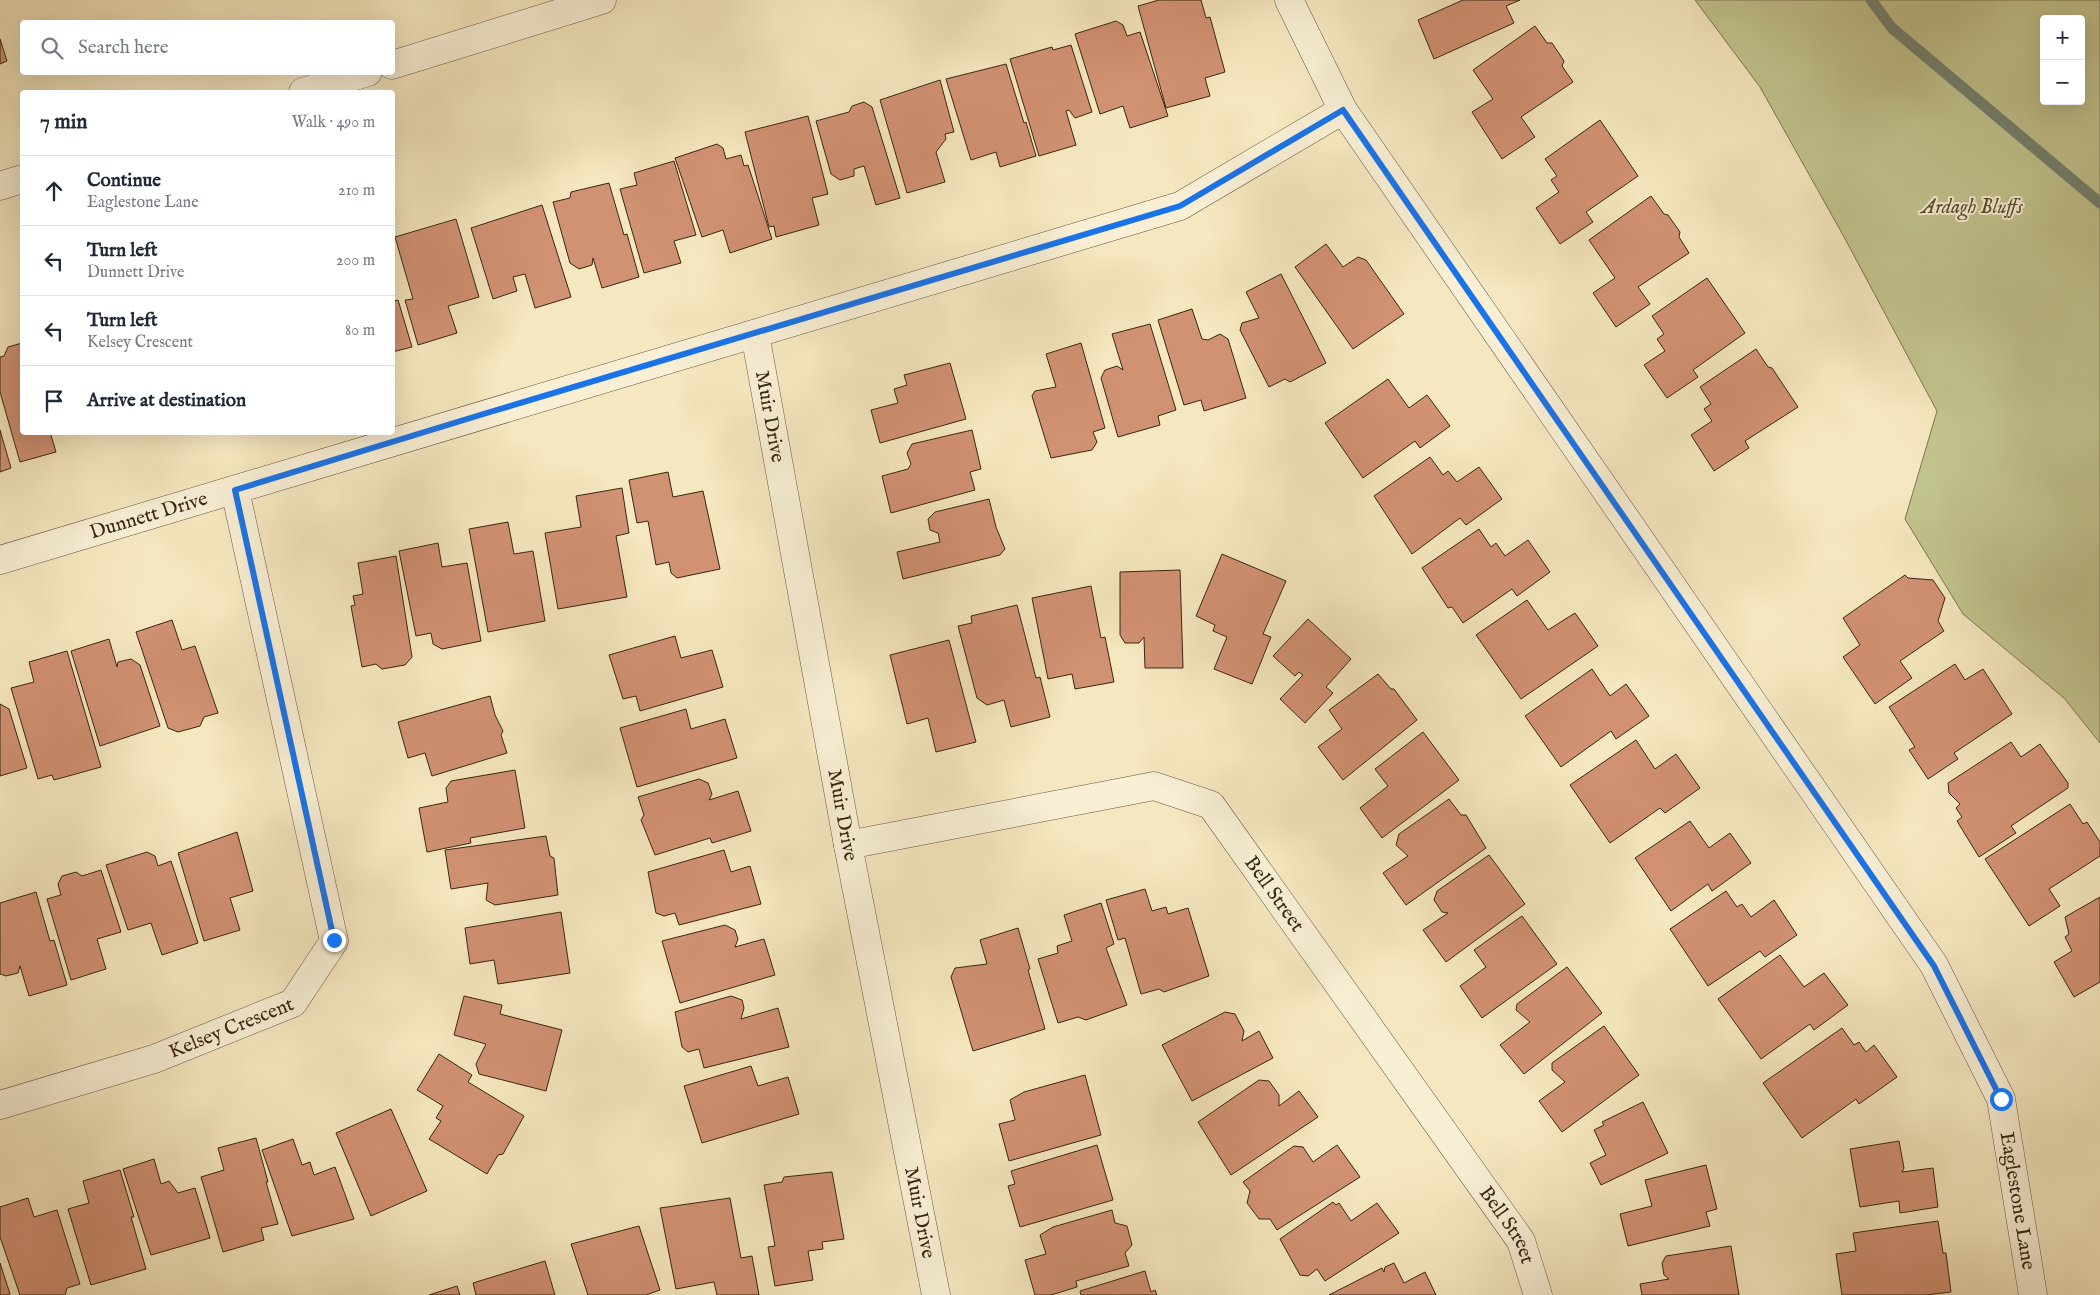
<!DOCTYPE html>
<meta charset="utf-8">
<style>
body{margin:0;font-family:"IM FELL English",serif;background:#f2f2f3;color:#1f2937}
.controls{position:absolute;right:15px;top:15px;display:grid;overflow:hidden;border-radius:5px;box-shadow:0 5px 20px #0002}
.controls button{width:45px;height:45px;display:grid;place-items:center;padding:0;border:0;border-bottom:1px solid #e0e1e3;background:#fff;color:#1f2937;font:25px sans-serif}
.stop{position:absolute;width:15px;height:15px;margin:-11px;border:4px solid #1a73e8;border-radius:50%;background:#fff}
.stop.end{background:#1a73e8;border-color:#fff;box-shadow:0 1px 5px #0008}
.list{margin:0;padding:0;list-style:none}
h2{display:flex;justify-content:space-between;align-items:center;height:65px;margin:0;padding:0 20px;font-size:21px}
h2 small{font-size:16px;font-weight:400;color:#747a83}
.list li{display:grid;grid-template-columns:32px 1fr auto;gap:15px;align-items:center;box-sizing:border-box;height:70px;padding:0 20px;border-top:1px solid #e0e1e3}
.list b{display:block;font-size:19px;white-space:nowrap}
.list p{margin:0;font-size:16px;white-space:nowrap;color:#747a83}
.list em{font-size:16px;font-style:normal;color:#747a83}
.icon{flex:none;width:28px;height:28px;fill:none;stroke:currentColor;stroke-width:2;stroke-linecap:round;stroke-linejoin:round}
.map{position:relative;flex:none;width:2100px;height:1295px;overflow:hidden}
.search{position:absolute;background:#fff;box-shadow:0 5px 20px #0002;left:20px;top:20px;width:375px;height:55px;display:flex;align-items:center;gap:12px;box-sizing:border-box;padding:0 18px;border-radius:5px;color:#747a83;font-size:19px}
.panel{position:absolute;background:#fff;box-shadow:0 5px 20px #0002;left:20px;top:90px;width:375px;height:345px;border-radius:5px}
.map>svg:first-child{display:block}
</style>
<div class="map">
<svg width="2100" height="1295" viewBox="0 0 2100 1295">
<rect width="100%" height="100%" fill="#f5e7bf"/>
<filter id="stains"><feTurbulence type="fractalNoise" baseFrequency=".004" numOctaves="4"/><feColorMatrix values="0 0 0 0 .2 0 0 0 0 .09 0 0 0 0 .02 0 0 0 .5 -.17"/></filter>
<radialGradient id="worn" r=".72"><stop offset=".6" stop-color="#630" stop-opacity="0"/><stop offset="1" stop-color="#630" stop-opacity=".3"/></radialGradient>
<path fill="#c2c48e" stroke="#7d7550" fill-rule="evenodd" d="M1695,0H2100V743L2064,698L1963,614L1905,519L1937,411L1843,235L1760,87ZM2044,19H2081V101H2044Z"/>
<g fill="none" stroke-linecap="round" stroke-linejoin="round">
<path stroke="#748271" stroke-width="11" d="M1871,0L1892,28L2100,203"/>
</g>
<path fill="#d19173" stroke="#382612" d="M1159,0H1201L1206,18L1210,17L1225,72L1205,78L1210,96L1166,108L1138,6Z
M1463,0H1520L1506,6L1514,23L1434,59L1418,20Z
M1116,21L1123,25L1127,36L1140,32L1168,116L1130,128L1123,106L1100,114L1075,34Z
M1535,26L1547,43H1552L1564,61L1562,66L1573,82L1521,117L1535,137L1502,159L1472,112L1493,99L1473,70Z
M0,39L7,61L0,64Z
M1071,45L1092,112L1075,118L1069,110L1066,111L1076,145L1039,156L1010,59L1052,47L1053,50Z
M1006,64L1024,123L1026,122L1036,156L1000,167L996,152L971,160L946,79Z
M940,80L954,132L945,134L946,139L936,152L945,182L907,193L880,100Z
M864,102L872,107L900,198L876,205L864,166L854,169V176L840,180L831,174L816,121L849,112L852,106Z
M808,116L828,194L812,198L819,225L776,237L774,226L769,227L745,132Z
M1600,120L1638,176L1586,212L1593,222L1560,244L1536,208L1559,192L1551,180L1557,176L1545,159Z
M717,144L723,148L726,159L741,155L744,166L748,165L772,239L730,253L723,230L702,237L675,158Z
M674,161L696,235L674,241L681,263L644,273L620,189L637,185L634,173Z
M609,183L624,235L627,234L639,277L602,288L593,258L592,265L579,269L570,263L553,202L570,198L571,192Z
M1651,196L1664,214L1668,215L1680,232L1679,237L1689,253L1638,287L1650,304L1616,327L1593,293L1615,278L1589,240Z
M542,205L571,297L535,308L525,274L513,277L517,291L493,299L471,228Z
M456,219L479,297L448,306L457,333L418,345L405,300L413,299L395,237Z
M1326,244L1343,267L1358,257L1366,260L1404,314L1353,349L1295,267Z
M1281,274L1326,363L1290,382L1285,379L1269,387L1240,330L1242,323L1259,318L1246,292Z
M1707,278L1745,333L1693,370L1698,377L1667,398L1644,365L1665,351L1657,339L1664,334L1652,316Z
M392,293L395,301L398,300L412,347L392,352Z
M1192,309L1202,339L1208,340L1220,334L1228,339L1246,398L1204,411L1201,400L1184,405L1158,320Z
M1150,324L1176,410L1158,416L1160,425L1118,437L1101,378L1105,370L1117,366L1123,370L1112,334Z
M22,343V432H50L56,452L20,462L0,392V357L4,356L8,347Z
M1081,343L1105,428L1093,432L1097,442L1092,450L1051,458L1032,396L1035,391L1056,387L1046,354Z
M1756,349L1768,367L1772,368L1798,407L1745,441L1749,448L1714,471L1691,435L1712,421L1704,409L1711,404L1700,387Z
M950,363L966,419L880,443L871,410L898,403L894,389L907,385L904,375Z
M1388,379L1409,408L1427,395L1450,426L1420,448L1415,441L1363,478L1325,423Z
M0,430L11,468L0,472Z
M972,430L981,469L970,472L975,490L891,513L882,476L908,469L911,464L907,453L912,444Z
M1430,457L1443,475L1448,471L1457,482L1479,467L1502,499L1466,525L1460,518L1412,554L1374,496Z
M668,472L673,497L703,491L720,569L677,578L671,573L669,562L656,565L648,521L637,523L629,480Z
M622,488L629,533L616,536L627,597L558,609L545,533L581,527L576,496Z
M989,499L996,527L1005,549L1000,555L903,579L897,552L940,542L938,533L930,530L928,519L935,512Z
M508,522L514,554L533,551L545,621L488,632L469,529Z
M1479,529L1491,547L1496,543L1505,556L1528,540L1550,572L1517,596L1512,589L1463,623L1452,607L1448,608L1422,568Z
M438,543L442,567L467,563L481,641L442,649L433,644L431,633L416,636L399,551Z
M1222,554L1286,581L1263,634L1271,637L1252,684L1214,669L1227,637L1213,631L1215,625L1196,616Z
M396,556L412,657L405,665L382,669L376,664L362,667L351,606L355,605L353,596L363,594L358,563Z
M1180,570L1183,668H1145L1144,637L1139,643H1125L1120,635V572Z
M1905,575L1908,578L1933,580L1945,598L1938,621L1944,631L1900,661L1912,678L1875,704L1843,657L1860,645L1843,618Z
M1091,586L1101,638L1105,637L1114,682L1075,689L1072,674L1048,679L1032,598Z
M1527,600L1548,630L1575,613L1598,646L1521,699L1476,635Z
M1017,605L1036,678L1040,677L1050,717L1011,727L1004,700L987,705L977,698L958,626L972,623L971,616Z
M1308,619L1351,659L1326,687L1333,693L1305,723L1280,699L1303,675L1299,672L1295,676L1273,656Z
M172,620L182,650L195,646L218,713L204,717L200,726L178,732L168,728L136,632Z
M675,636L681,658L712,650L723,687L640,711L636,696L623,699L609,655Z
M109,639L117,667L118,662L131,659L140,665L160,726L100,746L71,651Z
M949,640L976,742L936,752L928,718L907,724L890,655Z
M67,651L101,767L54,780L52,775L38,779L11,688L34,682L29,662Z
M1955,664L1965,680L1983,669L2012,714L1954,753L1958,759L1928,779L1909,750L1915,747L1889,707Z
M1592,669L1610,696L1626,684L1649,716L1616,739L1611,731L1561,767L1525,716Z
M1378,674L1391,689H1394L1417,720L1343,780L1318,747L1342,729L1329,710Z
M490,696L495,715L503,731L501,735L507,753L432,776L425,753L408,758L398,722Z
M0,704L9,709L27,768L0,776Z
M686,709L691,729L725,719L737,758L637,787L620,728Z
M1423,732L1459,780L1382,838L1360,808L1388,786L1375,769Z
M1636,740L1655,769L1676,754L1700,788L1665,813L1660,808L1610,843L1570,785Z
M2011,742L2021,757L2040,744L2068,783V788L2011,826L2016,833L1979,857L1957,821L1962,817L1956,808L1960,804L1949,793L1948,783Z
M515,770L525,828L470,838L471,843L427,852L419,808L448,802L446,788L451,781Z
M699,779L708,783L712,794L709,800L738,791L751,831L712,843L710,838L655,855L641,820L644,815L638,797Z
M1449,799L1461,815H1466L1486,848L1406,905L1383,873L1408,856L1396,845L1399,834Z
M2070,804L2083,824L2087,822L2100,842V856L2049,889L2060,906L2029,926L1985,859Z
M1690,821L1709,848L1730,833L1751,863L1712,891L1708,884L1671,911L1635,858Z
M237,832L253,891L230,898L240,930L204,941L178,853Z
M546,836L550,856L554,858L558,895L495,905L486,900L488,883L451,889L445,850Z
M724,850L731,872L750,866L761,904L679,925L675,913L664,916L656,913L648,872Z
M147,852L155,856L158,866L171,861L198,943L162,955L151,923L128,930L106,865Z
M1489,855L1525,904L1446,962L1423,930L1448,913L1442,912L1434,900L1437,891Z
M101,870L121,932L97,939L106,969L71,980L47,899L61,895L58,884L62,876L76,872L82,876Z
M1145,889L1152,911L1166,907L1168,914L1188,908L1209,976L1164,992L1159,989L1141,994L1125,938L1118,940L1106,900Z
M1726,891L1737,907L1742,904L1751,917L1774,900L1797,935L1765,957L1760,951L1708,986L1670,929Z
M36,892L50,941L54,940L67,985L29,996L20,966L18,973L6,976L0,974V903Z
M2100,897V982L2074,997L2054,962L2072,951L2065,937L2069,934L2065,917Z
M1101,903L1114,944L1106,948L1127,1005L1086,1020L1078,1017L1058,1023L1038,959L1058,953L1057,946L1072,941L1064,915Z
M561,912L570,973L498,984L494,960L470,964L465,928Z
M1522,916L1557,964L1482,1018L1460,986L1486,967L1474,950Z
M725,925L735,930L738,939L735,947L764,939L775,975L680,1003L662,941Z
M1018,928L1030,969L1028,970L1045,1029L973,1051L951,977L955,968L987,964L980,940Z
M1780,955L1804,987L1824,973L1848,1005L1814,1030L1810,1024L1761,1059L1718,999Z
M1567,967L1602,1013L1524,1074L1500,1045L1530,1022L1516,1010L1517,1004Z
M464,996L502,1005L500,1014L562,1030L546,1091L479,1074L476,1064L486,1044L454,1035Z
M731,996L742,1000L744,1008L741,1019L778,1008L789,1047L704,1068L699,1049L688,1052L682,1047L675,1012Z
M1225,1012L1235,1014L1244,1031L1242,1041L1259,1031L1273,1058L1192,1101L1162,1045Z
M1604,1026L1639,1075L1562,1132L1539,1101L1565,1082L1552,1070V1063Z
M1842,1028L1854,1045L1859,1042L1866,1052L1874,1045L1897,1077L1859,1104L1856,1099L1802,1138L1763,1083Z
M439,1054L472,1075L468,1082L524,1116L503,1154L498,1155L487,1174L429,1139L441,1121L436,1118L443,1106L417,1090Z
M751,1066L758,1086L788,1077L799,1114L702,1143L684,1086Z
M1085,1075L1101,1135L1009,1161L999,1124L1015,1120L1010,1100L1024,1092Z
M1259,1080L1269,1081L1279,1095V1106L1299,1091L1318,1117L1231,1175L1198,1122Z
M1643,1102L1668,1153L1601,1185L1590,1163L1606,1155L1594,1130L1604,1125L1602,1122Z
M391,1109L427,1191L371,1216L336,1133Z
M256,1138L268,1182H266L278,1224L261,1228L264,1240L223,1252L201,1177L224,1170L218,1148Z
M293,1139L302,1165L310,1162L314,1175L335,1167L354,1219L292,1236L262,1150Z
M1899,1141L1904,1168L1902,1172L1933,1168L1938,1207L1900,1213L1899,1201L1860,1207L1850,1149Z
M1097,1145L1113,1200L1020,1227L1008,1186L1015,1184L1011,1171Z
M1337,1145L1360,1177L1277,1230L1270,1219H1259L1247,1203L1250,1191L1243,1182L1294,1146L1303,1147L1313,1162Z
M154,1159L161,1184L169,1181L178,1193L195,1188L210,1238L151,1255L123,1169Z
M1706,1165L1717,1209L1706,1212L1710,1226L1628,1246L1620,1214L1652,1206L1645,1180Z
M120,1170L134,1217H131L146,1269L91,1285L68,1209L89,1203L83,1181Z
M832,1172L844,1239L822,1242L823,1249L808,1251L813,1280L775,1286L768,1247L775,1246L764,1185L782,1182L784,1177Z
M28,1198L34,1217L57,1210L80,1284L67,1288L65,1295H20L0,1237V1207Z
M730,1198L741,1258L752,1256L759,1295H717L714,1282L676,1289L660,1208Z
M1333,1202L1336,1205L1339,1203L1351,1221L1377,1203L1399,1233L1325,1281L1317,1269L1308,1276L1300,1275L1280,1239Z
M1112,1210L1115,1223L1127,1226L1132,1245L1125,1253L1129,1266L1076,1281L1077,1287L1051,1295H1035L1025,1260L1046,1254L1040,1235L1053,1227Z
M1938,1221L1943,1253H1946L1951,1292L1926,1295H1842L1836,1254L1856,1251L1853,1233Z
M639,1226L660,1290L646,1295H588L571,1244Z
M1731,1246L1739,1295H1642L1640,1284L1669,1279L1664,1275L1662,1263L1666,1256Z
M545,1261L555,1295H476L473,1283Z
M0,1263L10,1294L7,1295H0Z
M1394,1263L1404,1283L1425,1272L1436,1295H1329L1382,1268L1384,1272L1385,1267Z
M1145,1271L1151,1292L1155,1290L1157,1295H1081L1080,1291Z
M457,1286L460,1295H429Z"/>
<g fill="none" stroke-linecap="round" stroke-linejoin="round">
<g stroke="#67563d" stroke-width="29">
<g id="minor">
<path id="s1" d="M1289,0L1343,110L1934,965L2001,1099L2033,1295"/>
<path id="s2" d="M755,334L848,845L936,1295"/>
<path id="s3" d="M0,560L1180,206L1343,110"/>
<path id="s4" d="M848,845L1154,786L1211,805L1521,1241L1538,1295"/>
<path id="s5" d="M0,1105L154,1059L293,1003L334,941L235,490"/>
</g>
</g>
<g stroke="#67563d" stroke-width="29">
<path id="tertiary" d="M392,65L602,0
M303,92L368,72
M0,186L22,179"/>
</g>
<use href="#minor" stroke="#f8efd5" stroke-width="28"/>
<use href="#tertiary" stroke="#f8efd5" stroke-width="28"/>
</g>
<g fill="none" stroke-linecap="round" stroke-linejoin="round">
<path stroke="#1a73e8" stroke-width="6" d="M334,940L235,490L490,412L1180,206L1343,110L1934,966L2001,1099"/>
</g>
<g text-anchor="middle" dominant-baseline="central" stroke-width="4" stroke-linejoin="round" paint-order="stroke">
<g font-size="20" font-style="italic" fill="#5a4e31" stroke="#f8efd5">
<text x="1972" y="207">Ardagh Bluffs</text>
</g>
<g font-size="20" fill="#382612" stroke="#f8efd5">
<text stroke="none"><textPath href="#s2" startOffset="84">Muir Drive</textPath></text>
<text stroke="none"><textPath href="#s3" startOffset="155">Dunnett Drive</textPath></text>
<text stroke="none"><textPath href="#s2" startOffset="489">Muir Drive</textPath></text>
<text stroke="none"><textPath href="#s4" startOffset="481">Bell Street</textPath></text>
<text stroke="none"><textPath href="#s5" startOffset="244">Kelsey Crescent</textPath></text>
<text stroke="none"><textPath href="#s1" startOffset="1415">Eaglestone Lane</textPath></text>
<text stroke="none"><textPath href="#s2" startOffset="894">Muir Drive</textPath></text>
<text stroke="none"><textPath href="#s4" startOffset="886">Bell Street</textPath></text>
</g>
</g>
<rect width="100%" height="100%" filter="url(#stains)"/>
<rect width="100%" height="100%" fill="url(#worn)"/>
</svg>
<div class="controls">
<button>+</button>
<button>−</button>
</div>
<div class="stop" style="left:2001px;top:1099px"></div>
<div class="stop end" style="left:334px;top:940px"></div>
<div class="search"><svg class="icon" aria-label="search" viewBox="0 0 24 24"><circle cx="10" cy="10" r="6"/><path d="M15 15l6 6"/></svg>Search here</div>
<section class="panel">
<h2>7 min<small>Walk · 490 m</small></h2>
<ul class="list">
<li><svg class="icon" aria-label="ahead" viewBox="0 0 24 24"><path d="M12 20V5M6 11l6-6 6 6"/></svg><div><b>Continue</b><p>Eaglestone Lane</p></div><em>210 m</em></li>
<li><svg class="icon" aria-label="left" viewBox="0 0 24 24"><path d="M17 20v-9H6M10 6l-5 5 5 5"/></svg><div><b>Turn left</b><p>Dunnett Drive</p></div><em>200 m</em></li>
<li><svg class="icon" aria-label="left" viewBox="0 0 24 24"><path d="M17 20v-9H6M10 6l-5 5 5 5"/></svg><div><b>Turn left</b><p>Kelsey Crescent</p></div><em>80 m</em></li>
<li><svg class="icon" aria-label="arrive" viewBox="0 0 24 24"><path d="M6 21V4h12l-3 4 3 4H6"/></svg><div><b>Arrive at destination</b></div></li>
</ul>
</section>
</div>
